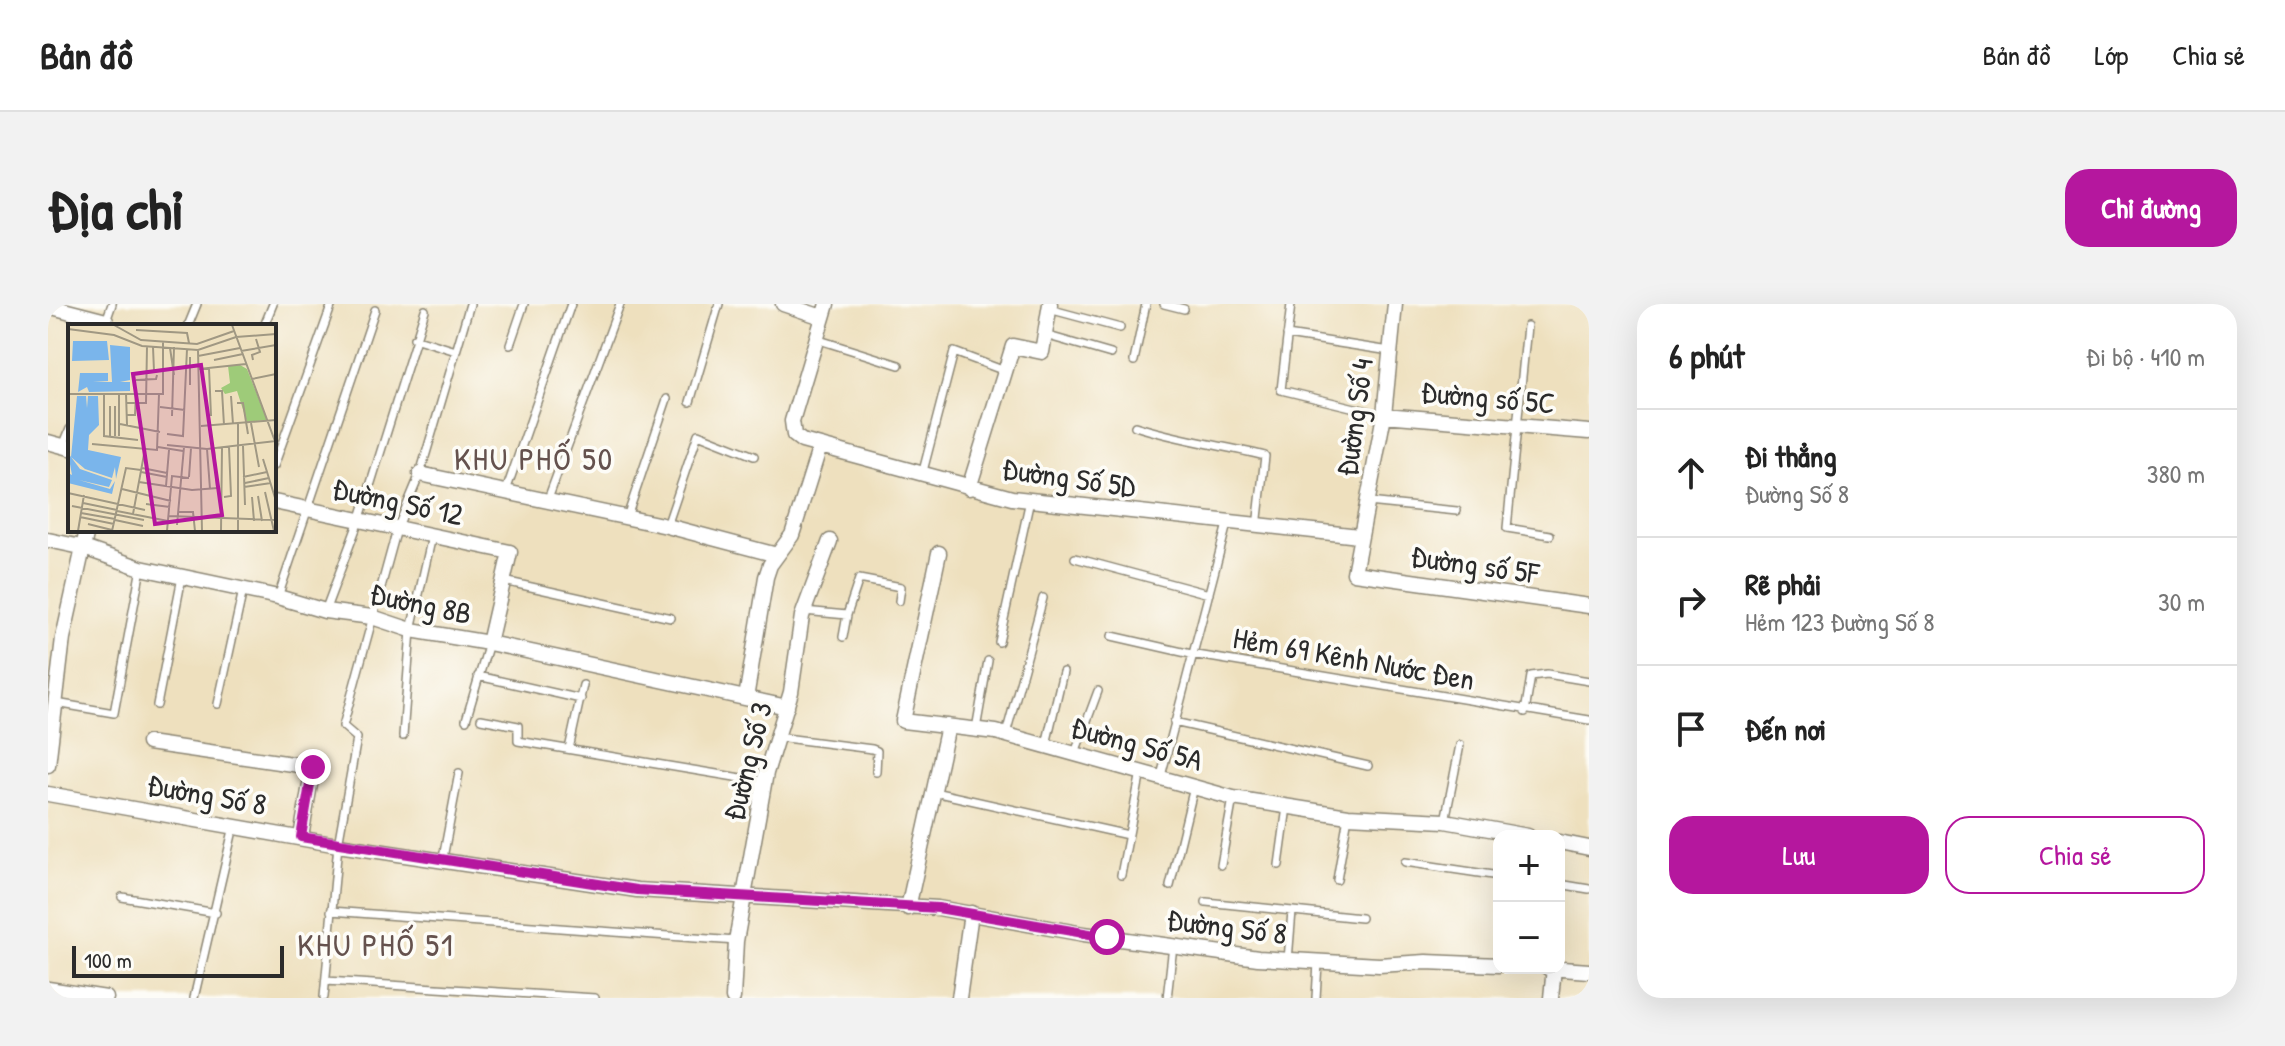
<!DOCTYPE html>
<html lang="vi">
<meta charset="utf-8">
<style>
body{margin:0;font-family:"Patrick Hand",sans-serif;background:#f2f2f2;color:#222}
.controls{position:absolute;right:24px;bottom:24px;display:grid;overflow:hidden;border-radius:16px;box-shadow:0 8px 32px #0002}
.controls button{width:72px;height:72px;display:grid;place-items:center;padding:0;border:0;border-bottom:2px solid #e0e0e0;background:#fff;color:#222;font:40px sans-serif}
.scale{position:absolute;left:24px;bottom:20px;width:212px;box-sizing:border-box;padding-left:8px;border:4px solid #2b2b2b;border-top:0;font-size:22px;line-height:28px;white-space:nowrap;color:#2b2b2b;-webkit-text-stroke:6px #fdfcf7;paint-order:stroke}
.stop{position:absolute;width:24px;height:24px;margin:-18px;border:6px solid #b5179e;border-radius:50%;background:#fff}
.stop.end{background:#b5179e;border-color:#fff;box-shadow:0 2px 8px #0008}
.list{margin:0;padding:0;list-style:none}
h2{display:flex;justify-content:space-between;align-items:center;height:104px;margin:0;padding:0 32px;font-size:34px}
h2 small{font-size:26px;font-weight:400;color:#767676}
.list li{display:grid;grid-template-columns:52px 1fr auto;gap:24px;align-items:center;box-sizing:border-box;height:128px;padding:0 32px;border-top:2px solid #e0e0e0}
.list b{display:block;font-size:30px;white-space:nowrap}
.list p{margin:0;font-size:26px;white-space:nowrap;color:#767676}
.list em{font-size:26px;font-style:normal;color:#767676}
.actions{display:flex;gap:16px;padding:24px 32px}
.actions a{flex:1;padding:18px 0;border:2px solid #b5179e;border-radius:24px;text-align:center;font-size:28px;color:#b5179e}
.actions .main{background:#b5179e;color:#fff}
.icon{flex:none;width:44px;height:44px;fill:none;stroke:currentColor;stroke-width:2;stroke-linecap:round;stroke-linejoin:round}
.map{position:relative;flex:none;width:1541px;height:694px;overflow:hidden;border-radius:24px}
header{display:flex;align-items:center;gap:48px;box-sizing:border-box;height:112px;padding:0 40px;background:#fff;border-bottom:2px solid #e0e0e0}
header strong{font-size:38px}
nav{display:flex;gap:44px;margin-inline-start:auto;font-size:28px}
.intro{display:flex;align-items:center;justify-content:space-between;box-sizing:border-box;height:192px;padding:0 48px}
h1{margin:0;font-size:56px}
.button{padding:20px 36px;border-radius:24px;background:#b5179e;color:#fff;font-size:28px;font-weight:700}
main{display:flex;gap:48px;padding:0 48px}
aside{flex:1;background:#fff;border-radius:24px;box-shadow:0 8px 32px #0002}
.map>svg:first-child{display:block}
</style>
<header>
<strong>Bản đồ</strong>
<nav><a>Bản đồ</a><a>Lớp</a><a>Chia sẻ</a></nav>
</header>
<div class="intro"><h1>Địa chỉ</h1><a class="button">Chỉ đường</a></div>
<main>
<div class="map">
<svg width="1541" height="694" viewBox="0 0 1541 694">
<rect width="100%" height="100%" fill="#fdfcf7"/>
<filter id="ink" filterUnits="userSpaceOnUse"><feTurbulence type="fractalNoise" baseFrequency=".0125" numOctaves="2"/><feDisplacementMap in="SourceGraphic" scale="16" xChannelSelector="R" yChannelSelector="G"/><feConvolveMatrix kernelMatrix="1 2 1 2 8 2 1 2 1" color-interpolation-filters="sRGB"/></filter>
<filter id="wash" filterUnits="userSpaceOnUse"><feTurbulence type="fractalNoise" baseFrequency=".006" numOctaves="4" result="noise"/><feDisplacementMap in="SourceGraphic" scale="32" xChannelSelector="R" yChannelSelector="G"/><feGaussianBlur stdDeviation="1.8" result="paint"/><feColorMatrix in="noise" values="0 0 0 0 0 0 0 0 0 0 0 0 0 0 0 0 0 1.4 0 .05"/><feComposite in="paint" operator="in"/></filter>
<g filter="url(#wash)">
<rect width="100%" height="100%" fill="#eee0be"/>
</g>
<g filter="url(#ink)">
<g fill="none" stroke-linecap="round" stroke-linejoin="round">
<g stroke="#8c8674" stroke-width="10">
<path id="lane" d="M1116,0L1136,5
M1243,0L1233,86L1336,111
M1001,5L1072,24
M58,17L64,0
M140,22L149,0
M216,22L225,0
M1479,22L1459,224L1502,231
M997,31L1063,50
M1239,31L1342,47
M366,34L408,47
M768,35L851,61
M462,41L476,0
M1086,57L1098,0
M642,98L671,0
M1087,122C1130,136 1173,141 1217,152L1209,223
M15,142L22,125
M226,162L284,0
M874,171L906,48L957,67
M458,187L523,0
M500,195L572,0
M1320,198L1409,207
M579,213L619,95
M619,222L650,130L706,152
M1027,254L1161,290
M456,277L623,314
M230,293L327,6
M277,307L312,214L377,6
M756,307L799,311L811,275L853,283L851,297
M1064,332L1143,350L1541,416
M795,333L799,311
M951,338L982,196
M430,372L533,395
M8,399L66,409L93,264
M170,400L195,286
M109,401L134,273
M1477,408L1483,372L1499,370L1541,377
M433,415L470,422V437L717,478
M418,416L441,339
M1126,418L1320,462
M928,425L940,357
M958,430L995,294
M355,432L363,326L384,232
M729,433L824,445L829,447L828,468
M998,441L1015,368
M521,445L535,381
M1027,449L1050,387
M1113,472L1179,220
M886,488L1080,531
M1397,517L1412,441
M395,554L411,469
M1357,558L1451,572
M1173,561L1185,494
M1231,561L1239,503
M1073,571L1093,468
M1289,576L1300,512
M1511,580L1541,585
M1122,582L1146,483
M74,593L168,609
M1158,598L1313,614
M283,607L688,637
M1240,656L1244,607
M278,677L547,694
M276,693L290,541L309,434L295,422L349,225L372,170L422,0
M146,694L186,522
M1119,694L1125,642
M1268,694L1270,658"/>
</g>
<g stroke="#8c8674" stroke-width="17">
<path id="street" d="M735,0L774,13
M779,0L744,117L746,131L754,137L964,194L1311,232
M1347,0L1336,111L1306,269L1541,302
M0,2L58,17
M1336,111L1541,128
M0,138L22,144
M372,170L619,222L729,251
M921,184L965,42L994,48L1002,0
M226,198L462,248L441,339
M0,236L33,243L93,264L230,293L277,307L324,313L363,326L441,339L739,403
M891,249L855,417L948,428L1185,494L1300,512L1397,517L1480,532
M698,394L718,273L722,261L744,231L772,142
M100,439L265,463L253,533
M0,461L15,334L39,226
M0,490L290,541L589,586L890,604L1036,630L1210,654L1331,661L1378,658L1451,661
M1511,538L1541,544
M860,604L900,422
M1500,664L1541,667
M0,685L58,694
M685,694L688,637L718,469L743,388L754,312L782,237
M911,694L923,609
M1503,694L1506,664"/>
</g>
<use href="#lane" stroke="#fff" stroke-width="7"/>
<use href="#street" stroke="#fff" stroke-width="14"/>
</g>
</g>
<g fill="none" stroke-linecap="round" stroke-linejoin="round" filter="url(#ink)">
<path stroke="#b5179e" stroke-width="10" d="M265,463L253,533L589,586L890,604L1059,633"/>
</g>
<g text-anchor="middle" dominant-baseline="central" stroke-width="7" stroke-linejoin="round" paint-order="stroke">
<g font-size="30" fill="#2b2b2b" stroke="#fdfcf7">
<text transform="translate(1440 93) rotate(5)">Đường số 5C</text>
<text transform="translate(1306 113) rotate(-82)">Đường Số 4</text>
<text transform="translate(1021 173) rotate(8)">Đường Số 5D</text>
<text transform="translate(350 197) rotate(12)">Đường Số 12</text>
<text transform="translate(1427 260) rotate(8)">Đường số 5F</text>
<text transform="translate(373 299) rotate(12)">Đường 8B</text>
<text transform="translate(1306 354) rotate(10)">Hẻm 69 Kênh Nước Đen</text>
<text transform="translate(1089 439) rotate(15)">Đường Số 5A</text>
<text transform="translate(699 457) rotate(-76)">Đường Số 3</text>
<text transform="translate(159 490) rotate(10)">Đường Số 8</text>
<text transform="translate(1179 622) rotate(7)">Đường Số 8</text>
</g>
<g font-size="32" letter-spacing="2" fill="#65524e" stroke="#fdfcf7">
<text x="486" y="154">KHU PHỐ 50</text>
<text x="328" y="640">KHU PHỐ 51</text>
</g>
</g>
<g transform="translate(20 20)">
<rect width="208" height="208" fill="#eee0be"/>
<path d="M172,41L179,45L199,96L179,98L169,67L157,70L153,64L162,59L160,42Z" fill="#9ecb79"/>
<path d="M5,17H39L41,36L4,37ZM42,21L62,23V56L52,58H62V67L21,68L19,63L10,68L12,49H40V57L25,58H44ZM9,72H18L19,84L20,72H30L31,101L21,111L20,126L53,133L48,155L47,143L44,154L17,145L3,133ZM0,129L12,145L44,156L41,163L11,156L42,165L47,157L44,170L0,159V149L4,151Z" fill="#7ab5eb"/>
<path fill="none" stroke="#a09883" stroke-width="2" d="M3,1H34M46,1L73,16L129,20L166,7M164,1L208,120M0,5L46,11L74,22L130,26L168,13L208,10M68,6L119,9L121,19M102,24L106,51M130,26L134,207M173,27L208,21M130,32L172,24M146,36L175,30M185,36L184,31L192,28L188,15M141,44L143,92M131,45L178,40M78,48L86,47L85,23M184,55L208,50M68,56L88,55L89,51M122,61V33M147,67H154L156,101M58,69L59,101M0,70H95V17M36,70V112L70,116M163,72L165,100M59,79H78L79,22M169,79H175L180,110M42,82V112M47,82V112M92,83L117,86M59,91H67L68,69M104,92L106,23M183,99L191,143M52,100L92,108M170,100V207M133,102L208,96M99,110L115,112L119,25M51,112V69M24,120L89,126L91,70M99,121L139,125L208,117M175,122L177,181M90,123L115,127M146,124L149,164M139,125L142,165M195,135L208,177M74,144L99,149M73,148L99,153M121,153L123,124M175,153L199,148M71,158L124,166L150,164M177,159L201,154M98,162L101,126M176,163L203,159M54,165L103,177M197,168L206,207M0,169L77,186M190,172L194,197M156,173L163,172L161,123M184,173L186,197M15,179L49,186M78,180L102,183M4,182L76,196M49,187L100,197M111,188H125L127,207M13,189L47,195M65,190L77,125M101,192L208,196M12,193L46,200M47,196L75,202M20,200L44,206M109,201L116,123M10,207L16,171M44,207L58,144L73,146M99,207L104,152L121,154M153,207L154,124"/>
<path fill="#b5179e" fill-opacity="0.15" stroke="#b5179e" stroke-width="4" d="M133,41L154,191L87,200L65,50Z"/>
<rect width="208" height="208" fill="none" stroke="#2b2b2b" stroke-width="4"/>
</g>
</svg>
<div class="controls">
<button>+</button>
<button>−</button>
</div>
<div class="scale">100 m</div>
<div class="stop" style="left:1059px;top:633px"></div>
<div class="stop end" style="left:265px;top:463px"></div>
</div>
<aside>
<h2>6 phút<small>Đi bộ · 410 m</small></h2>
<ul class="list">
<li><svg class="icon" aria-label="ahead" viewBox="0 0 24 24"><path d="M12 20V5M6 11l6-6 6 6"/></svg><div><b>Đi thẳng</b><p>Đường Số 8</p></div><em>380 m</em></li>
<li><svg class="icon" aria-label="right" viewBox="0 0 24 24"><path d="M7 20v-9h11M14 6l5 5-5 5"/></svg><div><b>Rẽ phải</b><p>Hẻm 123 Đường Số 8</p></div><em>30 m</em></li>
<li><svg class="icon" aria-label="arrive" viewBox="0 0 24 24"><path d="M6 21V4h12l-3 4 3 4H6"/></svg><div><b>Đến nơi</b></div></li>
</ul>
<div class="actions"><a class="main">Lưu</a><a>Chia sẻ</a></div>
</aside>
</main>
